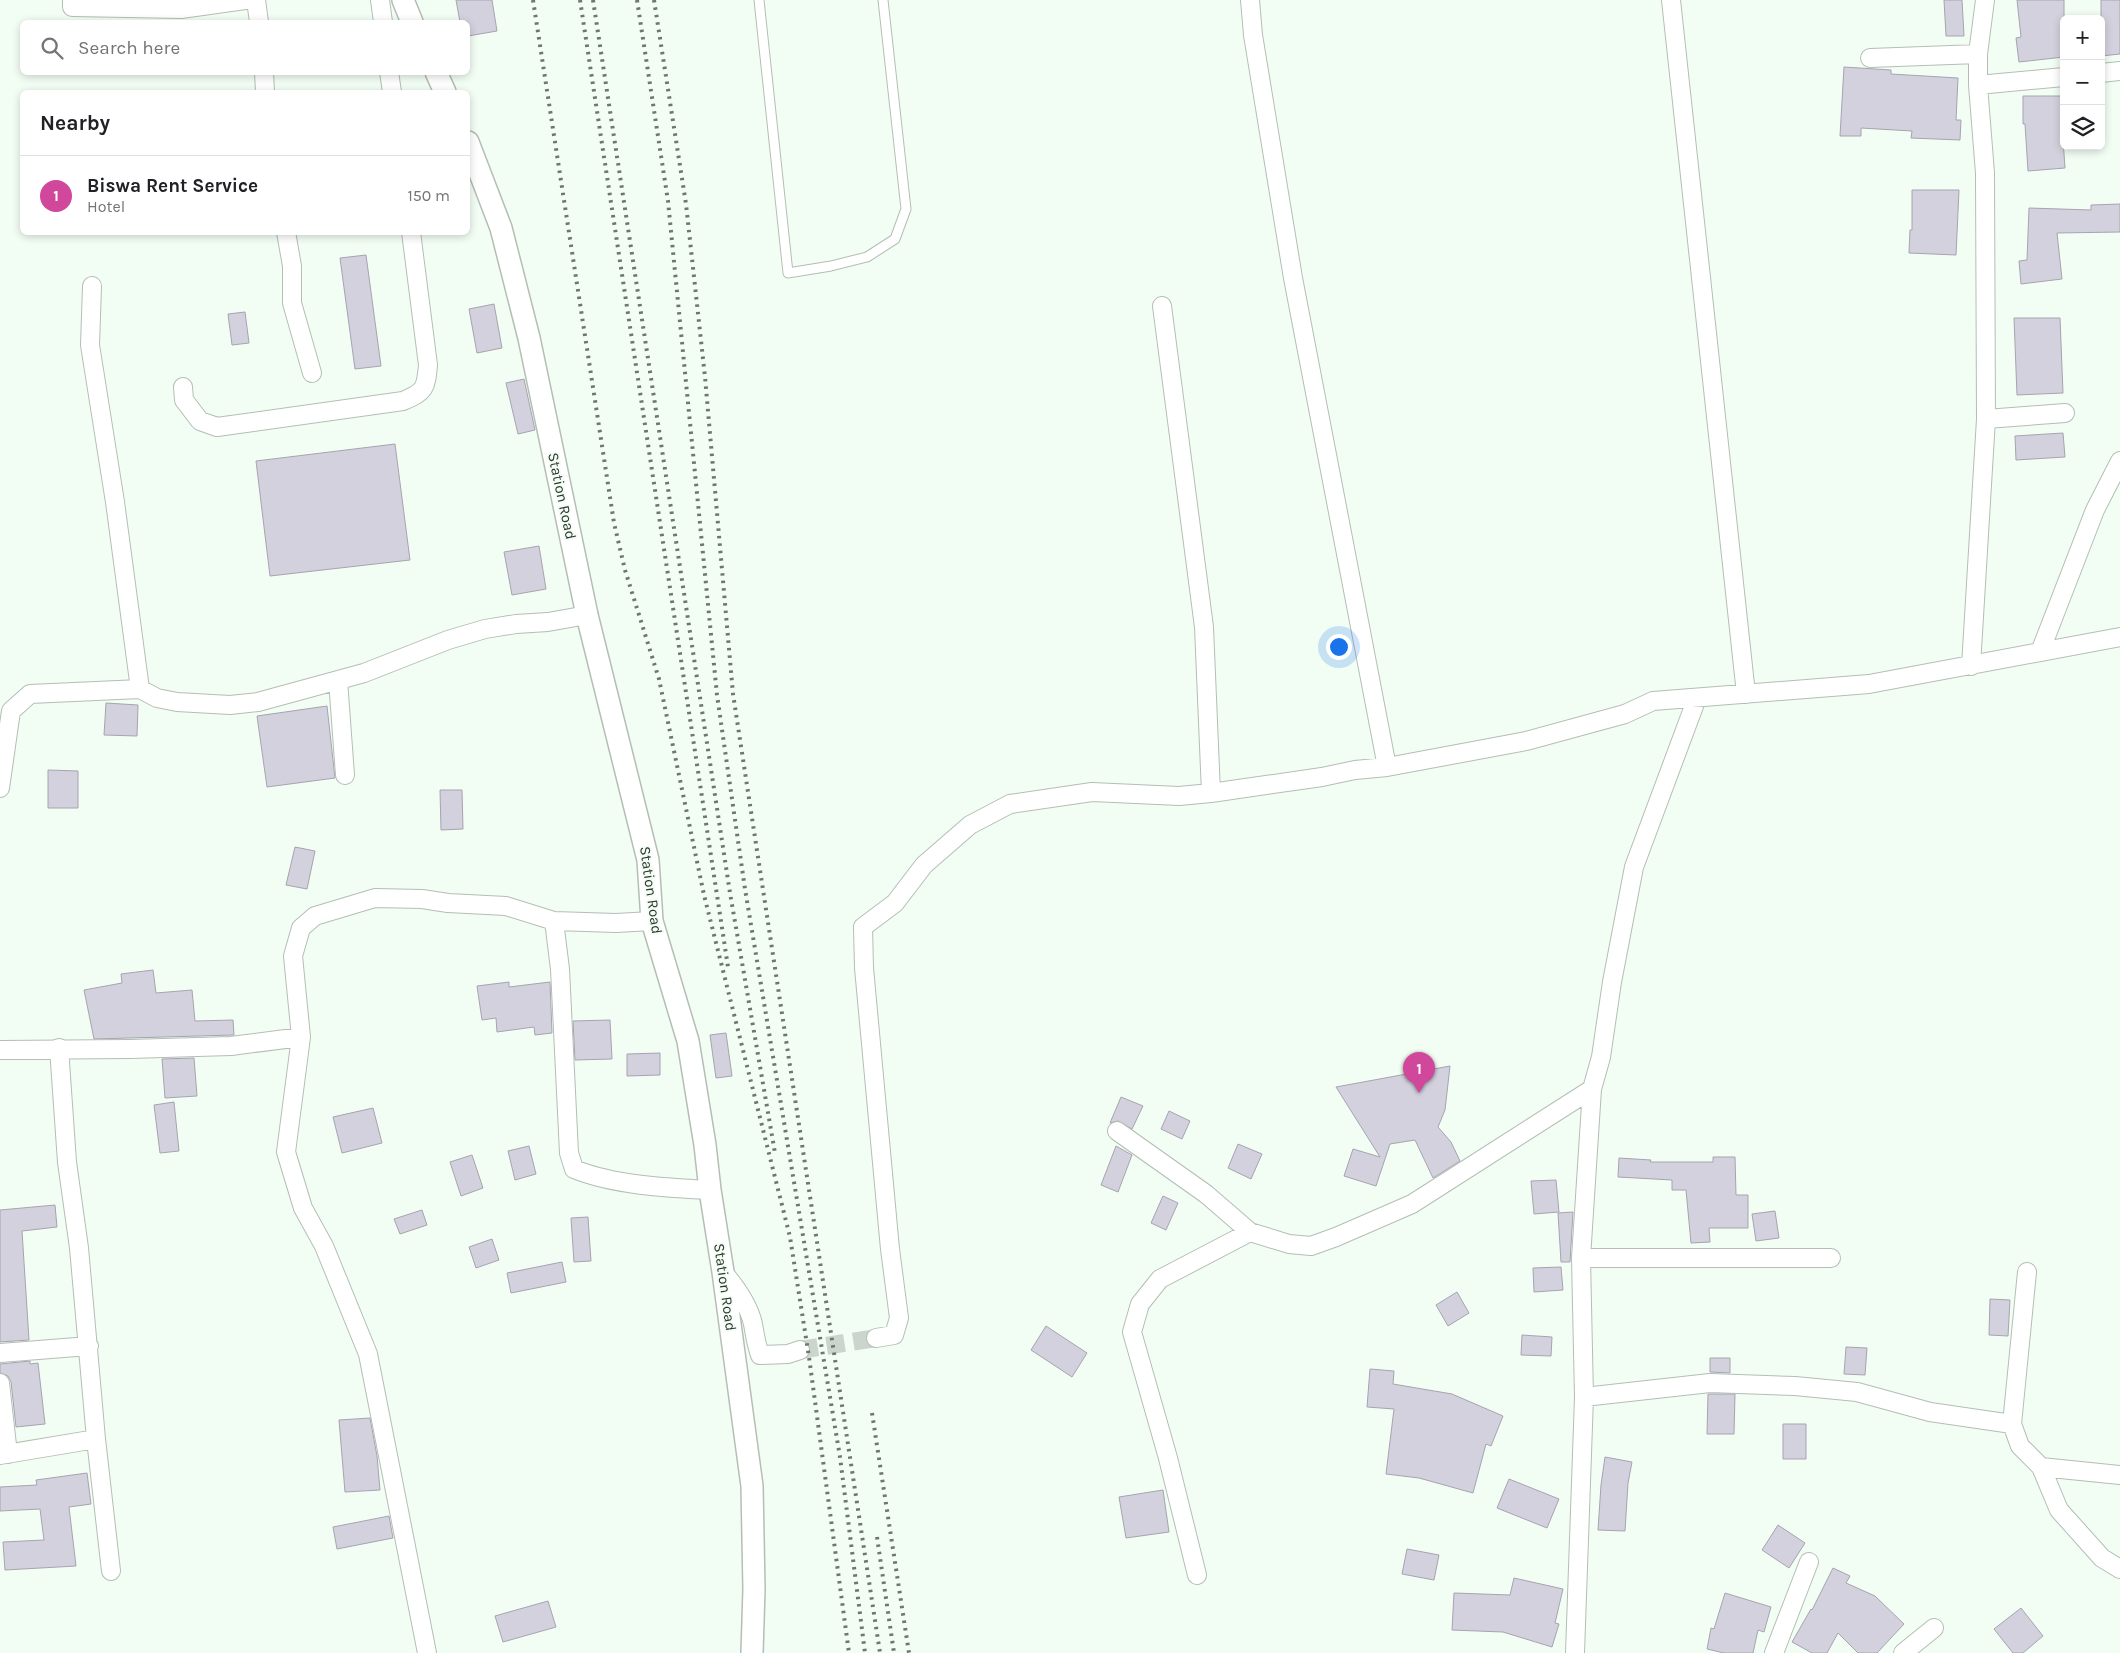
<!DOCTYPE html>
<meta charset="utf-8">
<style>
body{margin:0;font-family:Karla,sans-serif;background:#f6f6f6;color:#202124}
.controls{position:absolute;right:15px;top:15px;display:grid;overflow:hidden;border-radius:8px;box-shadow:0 2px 8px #0003}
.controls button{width:45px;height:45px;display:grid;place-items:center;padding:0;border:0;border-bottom:1px solid #e0e0e0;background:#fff;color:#202124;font:25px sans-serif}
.you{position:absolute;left:1338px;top:646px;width:18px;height:18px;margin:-12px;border:4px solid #fff;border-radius:50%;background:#1a73e8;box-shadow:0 0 0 8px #1a73e833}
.badge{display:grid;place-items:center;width:32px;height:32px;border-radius:50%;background:#704dc6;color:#fff;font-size:16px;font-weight:700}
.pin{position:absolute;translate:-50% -41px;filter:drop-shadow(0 1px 2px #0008)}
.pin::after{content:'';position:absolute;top:26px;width:18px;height:15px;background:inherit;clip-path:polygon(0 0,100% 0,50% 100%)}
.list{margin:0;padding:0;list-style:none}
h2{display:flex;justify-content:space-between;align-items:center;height:65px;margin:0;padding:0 20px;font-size:21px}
h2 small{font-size:16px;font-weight:400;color:#757577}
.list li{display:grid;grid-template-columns:32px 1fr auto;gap:15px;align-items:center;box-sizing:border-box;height:80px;padding:0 20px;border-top:1px solid #e0e0e0}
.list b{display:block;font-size:19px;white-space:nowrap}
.list p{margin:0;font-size:16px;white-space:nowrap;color:#757577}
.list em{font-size:16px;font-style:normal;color:#757577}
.icon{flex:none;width:28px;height:28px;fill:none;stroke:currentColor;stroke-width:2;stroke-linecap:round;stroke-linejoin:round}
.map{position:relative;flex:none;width:2120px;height:1653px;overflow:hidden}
.search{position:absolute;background:#fff;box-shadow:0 2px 8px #0003;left:20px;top:20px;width:450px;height:55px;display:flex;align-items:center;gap:12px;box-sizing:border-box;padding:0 18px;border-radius:8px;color:#757577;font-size:19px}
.panel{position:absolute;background:#fff;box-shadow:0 2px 8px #0003;left:20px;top:90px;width:450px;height:145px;border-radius:8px}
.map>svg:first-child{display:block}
</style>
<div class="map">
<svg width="2120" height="1653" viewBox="0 0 2120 1653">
<rect width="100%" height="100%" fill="#f2fdf4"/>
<path fill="#d3d1dd" stroke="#a6a4af" d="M456,0H492L497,31L468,36V22H460Z
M1944,0H1962L1964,36H1946Z
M2017,0H2064V57L2019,62L2016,38L2021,37Z
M2101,0H2120V54L2101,56Z
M1844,67L1891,70V74L1958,78L1956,120H1961L1960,140L1911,138L1912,131L1861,128V136H1840Z
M2023,96H2063V124H2062L2065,168L2028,171L2025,124H2023Z
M1912,190H1959L1956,255L1909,253L1910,230H1912Z
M2120,204V232L2057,233L2062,279L2021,284L2019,261L2027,260L2029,208L2091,210V205Z
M366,255L381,366L355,369L340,258Z
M494,304L502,348L477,353L469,309Z
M245,312L249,343L232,345L228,314Z
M2014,318H2060L2063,393L2017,395Z
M524,379L535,430L518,434L506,383Z
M2063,433L2065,457L2016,460L2015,436Z
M395,444L410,560L270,576L256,461Z
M539,546L546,589L512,595L504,552Z
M106,703L138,705L137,736L104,735Z
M327,706L335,778L267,787L257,716Z
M48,770L78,771V808H48Z
M440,790H462L463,829L441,830Z
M295,847L315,851L307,889L286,885Z
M153,970L156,993L192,990L195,1021L233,1020L234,1035L94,1039L84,990L122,983L121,974Z
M509,982V987L550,982L552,1033L535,1035L534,1027L497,1032L496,1018L482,1020L477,986Z
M610,1020L612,1059L575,1060L573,1021Z
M726,1033L732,1076L716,1078L710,1035Z
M660,1053V1075L627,1076V1054Z
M194,1058L197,1096L165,1098L162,1059Z
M1450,1066L1445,1110L1438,1127L1451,1142L1460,1161L1433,1178L1415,1140L1390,1144L1376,1186L1344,1176L1353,1149L1380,1157L1336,1087Z
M1121,1097L1143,1106L1132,1129L1118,1121L1110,1123Z
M174,1102L179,1151L160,1153L154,1105Z
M373,1108L382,1143L342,1153L333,1117Z
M1169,1111L1190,1121L1182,1139L1161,1129Z
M1238,1144L1262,1154L1251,1179L1228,1168Z
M529,1146L536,1174L515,1180L508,1151Z
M1116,1146L1132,1155L1118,1192L1101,1185Z
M472,1155L483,1188L461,1196L450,1162Z
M1713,1157H1735L1736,1195H1748V1228H1709L1710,1242L1691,1243L1686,1190H1672V1180L1618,1177L1619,1158L1651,1160L1650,1162H1713Z
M1556,1180L1559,1212L1534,1214L1531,1181Z
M1163,1196L1178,1203L1166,1230L1151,1223Z
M55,1205L57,1227L22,1231L29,1340L0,1342V1210Z
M422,1210L427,1225L400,1234L394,1219Z
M1775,1211L1779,1238L1756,1241L1752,1214Z
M1573,1212L1570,1262H1561L1558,1213Z
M588,1217L591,1261L574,1262L571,1218Z
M492,1239L499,1260L476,1268L469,1247Z
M562,1262L566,1282L511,1293L507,1273Z
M1561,1267L1563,1290L1534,1292L1533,1268Z
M1457,1292L1469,1313L1448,1326L1436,1305Z
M1990,1299L2010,1300L2008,1336L1989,1335Z
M1046,1326L1087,1353L1072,1377L1031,1350Z
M1522,1335L1552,1337L1551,1356L1521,1355Z
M1846,1347L1867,1348L1865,1375L1844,1374Z
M1710,1358H1730V1373L1710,1372Z
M30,1361V1364L38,1363L45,1424L16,1427L11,1382L8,1376L0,1373V1364Z
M1370,1369L1394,1371L1393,1384L1452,1394L1503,1416L1491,1446L1486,1444L1473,1493L1419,1478L1386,1474L1394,1409L1367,1407Z
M1708,1394H1735L1734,1434H1707Z
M370,1418L377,1456L380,1490L345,1492L339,1420Z
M1783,1424H1806V1459H1783Z
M1605,1457L1632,1462L1628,1483L1625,1531L1598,1530L1601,1485Z
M87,1473L91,1504L69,1507L76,1566L5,1570L3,1542L44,1540L40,1509L0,1511V1487L37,1485L36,1480Z
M1509,1479L1559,1499L1547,1528L1497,1508Z
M1163,1490L1169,1532L1126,1538L1119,1497Z
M389,1516L393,1538L337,1549L333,1527Z
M1778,1525L1805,1543L1789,1568L1762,1550Z
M1407,1549L1439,1555L1434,1580L1402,1574Z
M1833,1568L1850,1576L1846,1583L1875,1596L1904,1624L1877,1653H1858L1838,1633L1827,1653H1812L1792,1642L1811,1609L1812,1610Z
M1514,1578L1563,1589L1555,1623L1559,1624L1552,1647L1503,1632L1452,1630L1454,1593L1510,1595Z
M1725,1593L1771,1607L1764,1632L1758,1630L1753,1653H1724L1707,1649L1711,1628L1714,1629Z
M548,1601L556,1627L503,1642L495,1616Z
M2021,1608L2043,1636L2023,1653H2013L1994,1629Z"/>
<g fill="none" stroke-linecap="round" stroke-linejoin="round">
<path stroke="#cbd5cd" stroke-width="18" stroke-dasharray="18 9" stroke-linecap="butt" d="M800,1350L876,1338"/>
<g stroke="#b4beb5" stroke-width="11">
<path id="service" d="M759,0L788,273L831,266L867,257L895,239L906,209L883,0"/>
</g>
<g stroke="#b4beb5" stroke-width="20">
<path id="minor" d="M72,0V7L181,9L245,0
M256,0L259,22
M380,0L383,22
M1250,0L1253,35L1293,278L1387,767
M1671,0L1746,694
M1870,58L1978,54
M264,72L265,92
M389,72L392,92
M2101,73L2120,71
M1978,85L2064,77
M286,232L292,266V303L312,373
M92,286L90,345L115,502L140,689
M1162,306L1204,627L1211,793
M183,387L184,400L200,421L217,427L403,401C425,392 426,388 428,365L411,232
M1986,419L2065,413
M2040,652L2095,510L2120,461
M1971,666L1986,419L1985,173L1978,85V54L1985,0
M338,680L345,775
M0,788L11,711L30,694L140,689L157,698L177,702L230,705L258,702L364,673L448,640L485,629L516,624L548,622L587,615
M554,921L560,969L569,1153L574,1169C613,1185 667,1188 710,1190
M59,1048L67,1162L79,1248L96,1439L111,1571
M0,1050L130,1049L231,1046L301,1037
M1117,1131L1206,1194L1250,1232L1289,1244L1311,1246L1336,1237L1412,1204L1592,1089
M1581,1258H1831
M723,1272C735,1286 749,1306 753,1324C755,1335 756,1344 760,1355L788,1354L800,1350
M2027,1272L2012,1424L2020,1446L2041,1467L2059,1510L2102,1558L2120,1569
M876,1338L894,1335L899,1318L890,1249L864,968L863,927L895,903L924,865L970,825L1010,804L1092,792L1179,796L1211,793L1322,777L1355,770L1387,767L1526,741L1625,714L1653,701L1869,684L2120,637
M0,1353L89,1346
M0,1383L8,1454
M1584,1397L1710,1383L1795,1386L1857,1392L1930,1412L2012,1424
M0,1455L96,1439
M2041,1467L2120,1475
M1197,1575L1168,1458L1132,1332L1140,1304L1160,1279L1250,1232
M427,1653L368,1354L324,1246L303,1208L286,1152L301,1037L293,956L301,928L315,916L375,898L422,899L448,903L506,906L554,921L616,923L652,921
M1575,1653L1584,1397L1581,1258L1592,1089L1601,1057L1612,982L1634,867L1697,698
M1774,1653L1809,1562
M1903,1653L1934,1628"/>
</g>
<g stroke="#b4beb5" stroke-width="24">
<path id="tertiary" d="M403,0L412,22
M436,72L445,92
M468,142L501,228L529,338L587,615L648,860L652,921L688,1041L705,1145L710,1190L723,1272L752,1486L754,1589L752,1653"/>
</g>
<use href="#service" stroke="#fff" stroke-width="9"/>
<use href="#minor" stroke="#fff" stroke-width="18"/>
<use href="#tertiary" stroke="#fff" stroke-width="21"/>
<path stroke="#6f7670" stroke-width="4" stroke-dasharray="2.5 5" stroke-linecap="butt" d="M533,0L614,523L625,570L659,679L704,895L790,1237L809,1357L849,1653
M580,0L728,967
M593,0L730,893L775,1153
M637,0L668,201L717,695L745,889L840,1457L865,1653
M654,0L686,204L705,377L733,694L880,1653
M872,1413L909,1653
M877,1537L894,1653"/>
</g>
<g text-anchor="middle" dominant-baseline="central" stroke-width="4" stroke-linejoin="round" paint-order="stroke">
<g font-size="15" fill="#2f332f" stroke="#f2fdf4">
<text transform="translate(562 496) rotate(78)">Station Road</text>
<text transform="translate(651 890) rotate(82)">Station Road</text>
<text transform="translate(725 1287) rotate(82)">Station Road</text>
</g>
</g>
</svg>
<div class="controls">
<button>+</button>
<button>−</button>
<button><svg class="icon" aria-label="layers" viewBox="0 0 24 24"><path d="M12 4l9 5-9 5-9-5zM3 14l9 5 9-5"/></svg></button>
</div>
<div class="you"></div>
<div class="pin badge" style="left:1419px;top:1093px;background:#d1479c">1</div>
<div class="search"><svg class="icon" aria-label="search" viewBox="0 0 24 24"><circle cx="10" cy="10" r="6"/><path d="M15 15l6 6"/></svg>Search here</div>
<section class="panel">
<h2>Nearby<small></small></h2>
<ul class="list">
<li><span class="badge" style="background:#d1479c">1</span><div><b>Biswa Rent Service</b><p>Hotel</p></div><em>150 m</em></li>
</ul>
</section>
</div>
